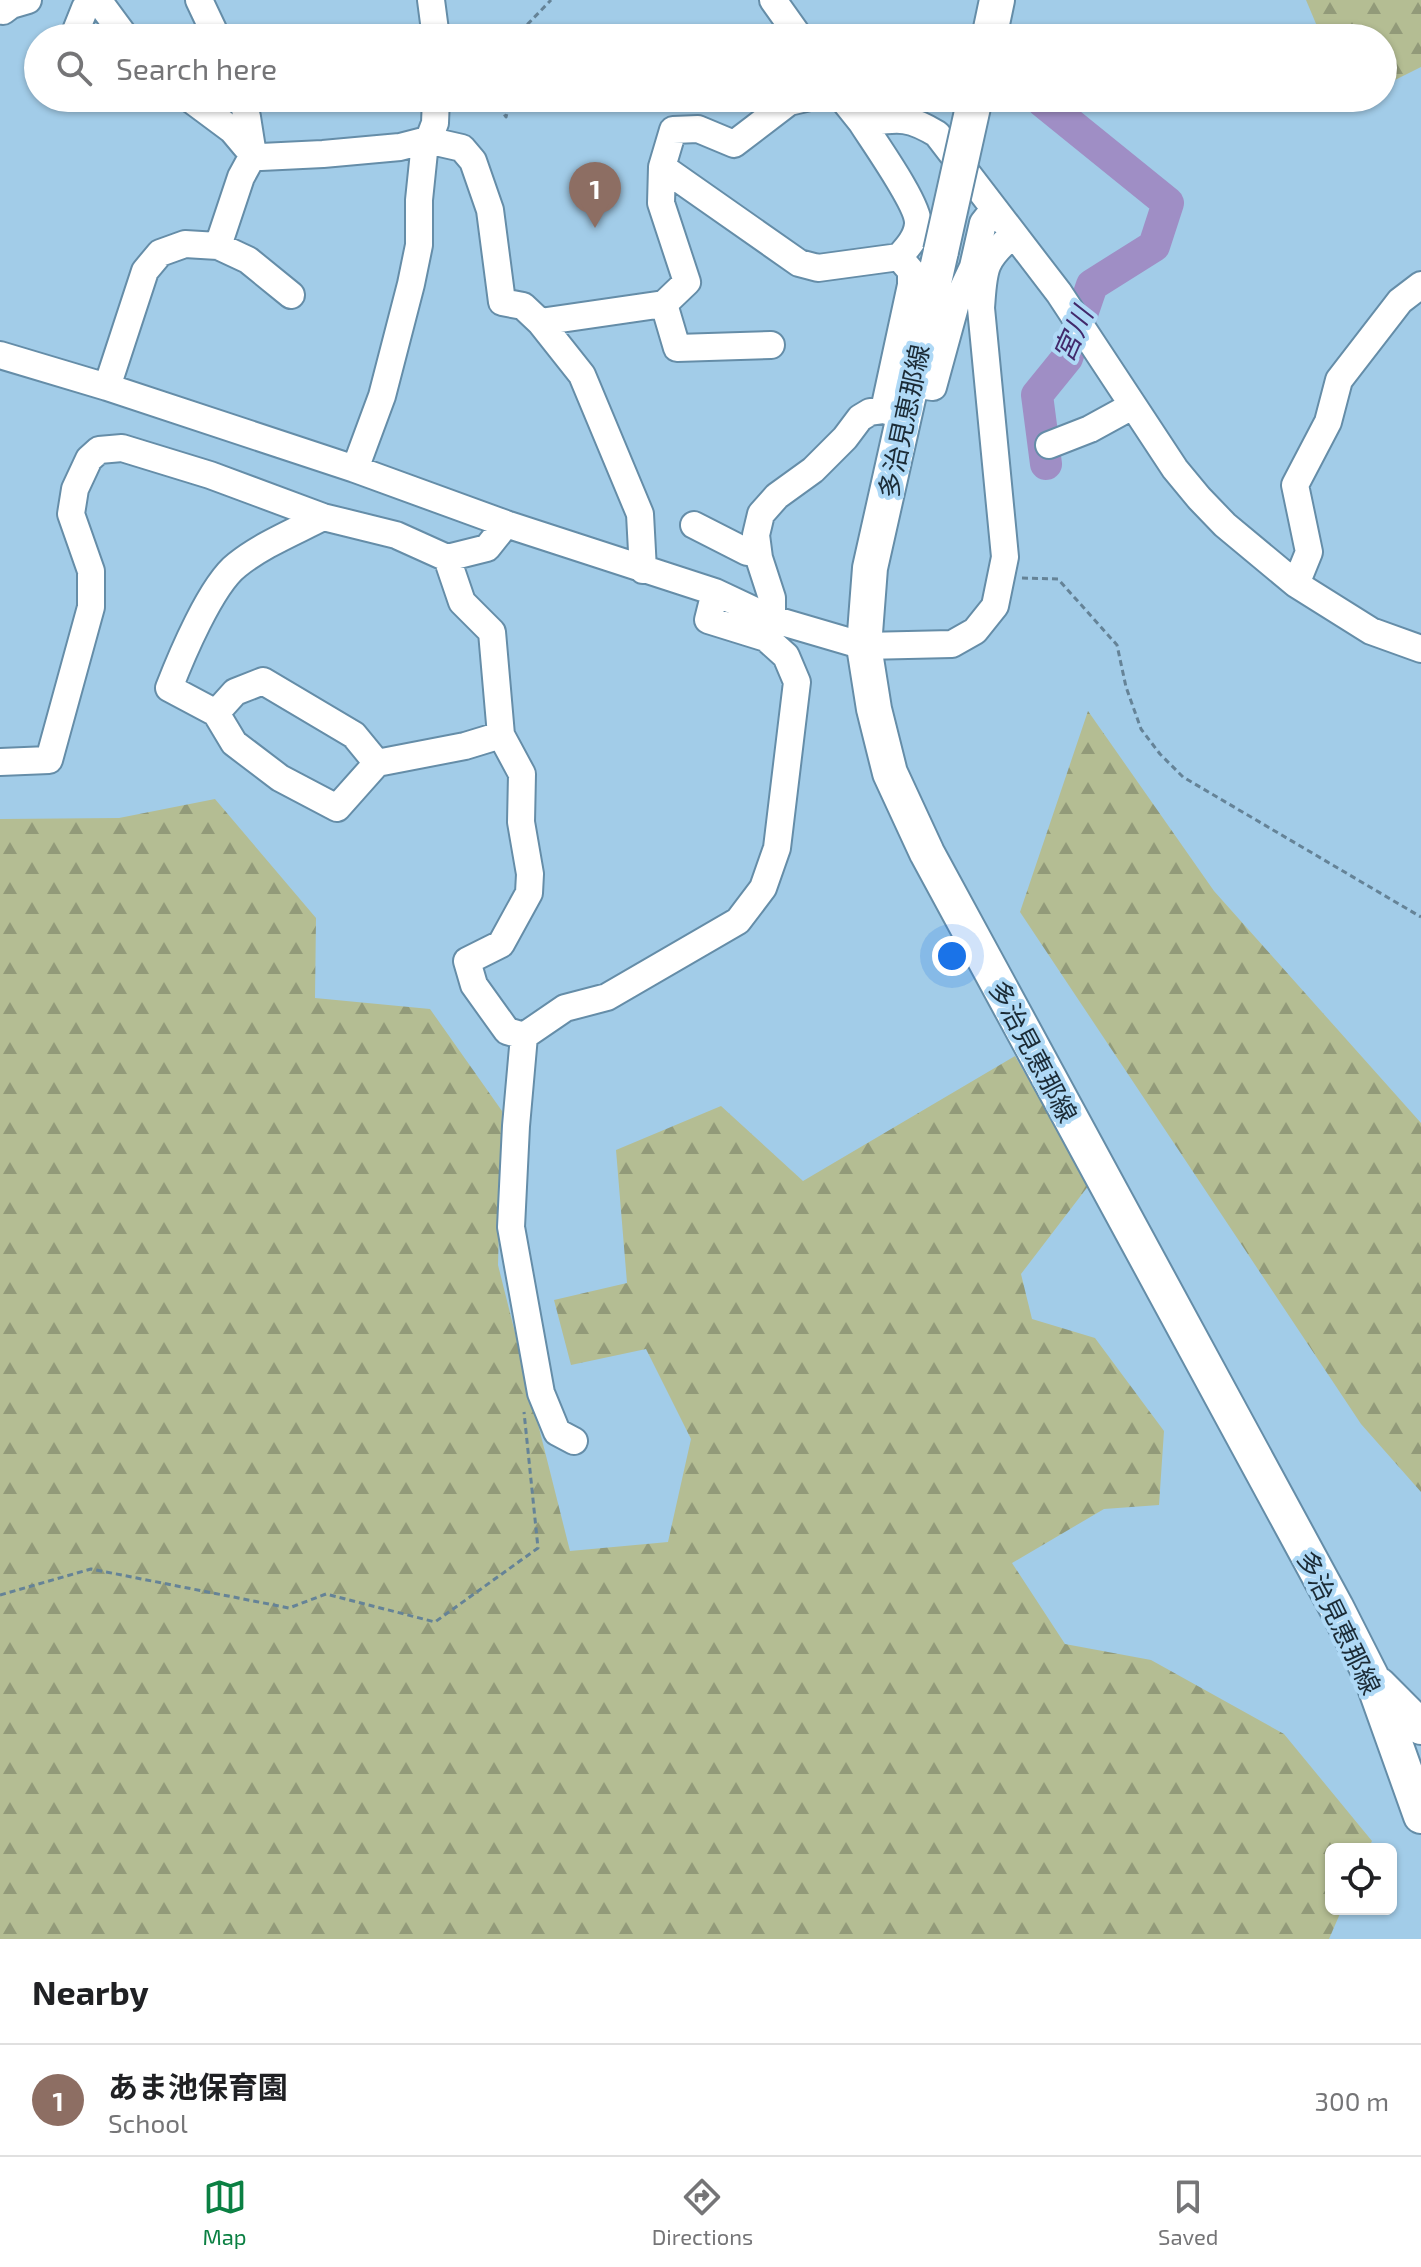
<!DOCTYPE html>
<meta charset="utf-8">
<style>
body{margin:0;font-family:"Exo 2","Noto Sans JP",sans-serif;background:#f6f6f6;color:#202124}
.controls{position:absolute;right:24px;bottom:24px;display:grid;overflow:hidden;border-radius:12px;box-shadow:0 2px 6px #0004}
.controls button{width:72px;height:72px;display:grid;place-items:center;padding:0;border:0;border-bottom:2px solid #e0e0e0;background:#fff;color:#202124;font:40px sans-serif}
.you{position:absolute;left:952px;top:956px;width:28px;height:28px;margin:-20px;border:6px solid #fff;border-radius:50%;background:#1a73e8;box-shadow:0 0 0 12px #1a73e833}
.badge{display:grid;place-items:center;width:52px;height:52px;border-radius:50%;background:#0b8043;color:#fff;font-size:26px;font-weight:700}
.pin{position:absolute;translate:-50% -66px;filter:drop-shadow(0 2px 4px #0008)}
.pin::after{content:'';position:absolute;top:42px;width:28px;height:24px;background:inherit;clip-path:polygon(0 0,100% 0,50% 100%)}
.list{margin:0;padding:0;list-style:none}
h2{display:flex;justify-content:space-between;align-items:center;height:104px;margin:0;padding:0 32px;font-size:34px}
h2 small{font-size:26px;font-weight:400;color:#757577}
.list li{display:grid;grid-template-columns:52px 1fr auto;gap:24px;align-items:center;box-sizing:border-box;height:112px;padding:0 32px;border-top:2px solid #e0e0e0}
.list b{display:block;font-size:30px;white-space:nowrap}
.list p{margin:0;font-size:26px;white-space:nowrap;color:#757577}
.list em{font-size:26px;font-style:normal;color:#757577}
.icon{flex:none;width:44px;height:44px;fill:none;stroke:currentColor;stroke-width:2;stroke-linecap:round;stroke-linejoin:round}
.map{position:relative;flex:none;width:1421px;height:1939px;overflow:hidden}
.search{position:absolute;background:#fff;box-shadow:0 2px 6px #0004;left:24px;right:24px;top:24px;height:88px;display:flex;align-items:center;gap:20px;box-sizing:border-box;padding:0 28px;border-radius:44px;color:#757577;font-size:30px}
.sheet{height:216px;background:#fff}
nav{display:flex;justify-content:space-around;align-items:center;box-sizing:border-box;height:112px;border-top:2px solid #e0e0e0;background:#fff;font-size:22px;color:#757577}
nav a{display:grid;justify-items:center;gap:4px}
nav .on{color:#0b8043}
.map>svg:first-child{display:block}
</style>
<div class="map">
<svg width="1421" height="1939" viewBox="0 0 1421 1939">
<defs>
<pattern id="forest-firs" width="22" height="20" patternUnits="userSpaceOnUse" patternTransform="scale(2)"><rect width="22" height="20" fill="#b4bd93"/><path d="M5 1l3.5 6h-7zM16 11l3.5 6h-7z" fill="#929a79"/></pattern>
</defs>
<rect width="100%" height="100%" fill="#a2cce8"/>
<path fill="url(#forest-firs)" d="M1306,0H1421V67L1383,86V38H1322Z
M1088,711L1214,891L1421,1123V1492L1361,1424L1020,912Z
M215,799L316,918L315,998L430,1009L502,1111L498,1265L570,1551L668,1542L691,1439L646,1349L571,1365L554,1300L627,1283L616,1150L721,1106L803,1181L1015,1056L1089,1185L1021,1274L1032,1319L1095,1338L1164,1431L1159,1505L1104,1509L1012,1563L1065,1644L1151,1660L1284,1734L1372,1841L1368,1849H1331V1909H1342L1329,1939H0V819L119,818Z"/>
<g fill="none" stroke-linecap="round" stroke-linejoin="round">
<path stroke="#9f8ec5" stroke-width="32" d="M1042,101L1168,203L1154,246L1092,285L1067,358L1037,395L1046,464"/>
<g stroke="#658da8" stroke-width="30">
<path id="minor" d="M98,0L126,38
M199,0L217,38
M431,0L436,38
M773,0L800,38
M3,11L11,5L28,0
M73,38L85,8L93,0
M189,98L232,130L253,155L241,177L218,246
M242,98L247,117L253,155L261,157L323,154L400,147L427,140L462,148L473,161L490,210L502,302L523,306L540,322L664,304L687,282L661,203L662,167L673,130L698,129L734,144L789,102L806,98
M842,98L862,123C897,119 906,115 937,134L1059,293L1175,469L1199,498L1225,525L1296,584L1371,631L1421,649
M662,167L799,263L818,268L899,257C908,247 917,237 918,224C919,205 874,142 862,123
M664,304L677,348L771,345
M540,322L582,375L640,514L643,570
M0,355L107,387L355,469L506,524L715,592L772,619L864,646L952,644L975,631L995,606L1005,557L981,308C984,270 982,261 1013,235
M911,384L933,387L956,303L973,267L983,223L994,209
M107,387L145,271L160,253L185,244L218,246L248,260L291,295
M884,410L911,285V271L899,257
M1049,445L1090,429L1132,406
M355,469L382,396L411,284L419,245V200L424,152L435,123L436,98
M323,517C294,532 262,545 237,565C211,585 181,657 169,688L216,713L235,692L263,681L354,735L377,763L465,746L501,735
M694,525L747,552H758
M447,558L462,602L492,632L501,735L522,774L521,822L530,874L529,893L501,944L467,961L474,985L507,1031L524,1036
M1296,584L1309,552L1295,485L1328,422L1339,380L1400,301L1421,285
M772,619V598L759,558L756,535L761,514L777,496L813,470L845,438L860,418L870,412L884,410L904,416
M216,713L234,743L280,778L337,808L377,763
M0,762L49,760L91,607V571L71,514L75,489L89,459L99,450L122,448L210,475L323,517L396,535L447,558L487,548L506,524
M524,1036L565,1008L607,997L738,921L763,888L777,848L797,682L786,656L766,638L708,620L715,592
M524,1036L516,1126L511,1227L541,1393L557,1432L574,1441"/>
</g>
<g stroke="#658da8" stroke-width="38">
<path id="major" d="M989,38L997,0
M941,251L870,568L864,646L874,709L890,773L927,853L1336,1607L1371,1676L1421,1816
M1379,1685L1421,1727"/>
</g>
<path stroke="#658397" stroke-width="3" stroke-dasharray="6 4" stroke-linecap="butt" d="M501,38L522,30L551,0
M521,38L522,30
M493,98L506,117L511,98
M595,98L662,110
M1022,578L1058,579L1117,645L1126,687L1141,729L1160,754L1183,777L1421,917
M0,1595L91,1569L289,1608L326,1594L435,1622L538,1548L524,1412"/>
<use href="#minor" stroke="#fff" stroke-width="26"/>
<use href="#major" stroke="#fff" stroke-width="34"/>
<g stroke="#658da8" stroke-width="38" stroke-linecap="butt">
<path id="major-bridge" d="M941,251L975,98"/>
</g>
<use href="#major-bridge" stroke="#fff" stroke-width="34"/>
</g>
<g text-anchor="middle" dominant-baseline="central" stroke-width="8" stroke-linejoin="round" paint-order="stroke">
<g font-size="26" fill="#1b2b36" stroke="#afd9f6">
<text transform="translate(903 421) rotate(-78)">多治見恵那線</text>
<text transform="translate(1034 1051) rotate(62)">多治見恵那線</text>
<text transform="translate(1340 1622) rotate(64)">多治見恵那線</text>
</g>
<g font-size="28" font-style="italic" fill="#42296b" stroke="#afd9f6">
<text transform="translate(1072 334) rotate(-66)">宮川</text>
</g>
</g>
</svg>
<div class="controls">
<button><svg class="icon" aria-label="locate" viewBox="0 0 24 24"><circle cx="12" cy="12" r="6"/><path d="M12 2v4M12 18v4M2 12h4M18 12h4"/></svg></button>
</div>
<div class="you"></div>
<div class="pin badge" style="left:595px;top:228px;background:#8d6e63">1</div>
<div class="search"><svg class="icon" aria-label="search" viewBox="0 0 24 24"><circle cx="10" cy="10" r="6"/><path d="M15 15l6 6"/></svg>Search here</div>
</div>
<section class="sheet">
<h2>Nearby<small></small></h2>
<ul class="list">
<li><span class="badge" style="background:#8d6e63">1</span><div><b>あま池保育園</b><p>School</p></div><em>300 m</em></li>
</ul>
</section>
<nav>
<a class="on"><svg class="icon" aria-label="map" viewBox="0 0 24 24"><path d="M3 6l6-2 6 2 6-2v14l-6 2-6-2-6 2zM9 4v14M15 6v14"/></svg>Map</a>
<a><svg class="icon" aria-label="directions" viewBox="0 0 24 24"><path d="M12 3l9 9-9 9-9-9zM9 14v-3h6M13 9l2 2-2 2"/></svg>Directions</a>
<a><svg class="icon" aria-label="saved" viewBox="0 0 24 24"><path d="M7 4h10v16l-5-4-5 4z"/></svg>Saved</a>
</nav>
